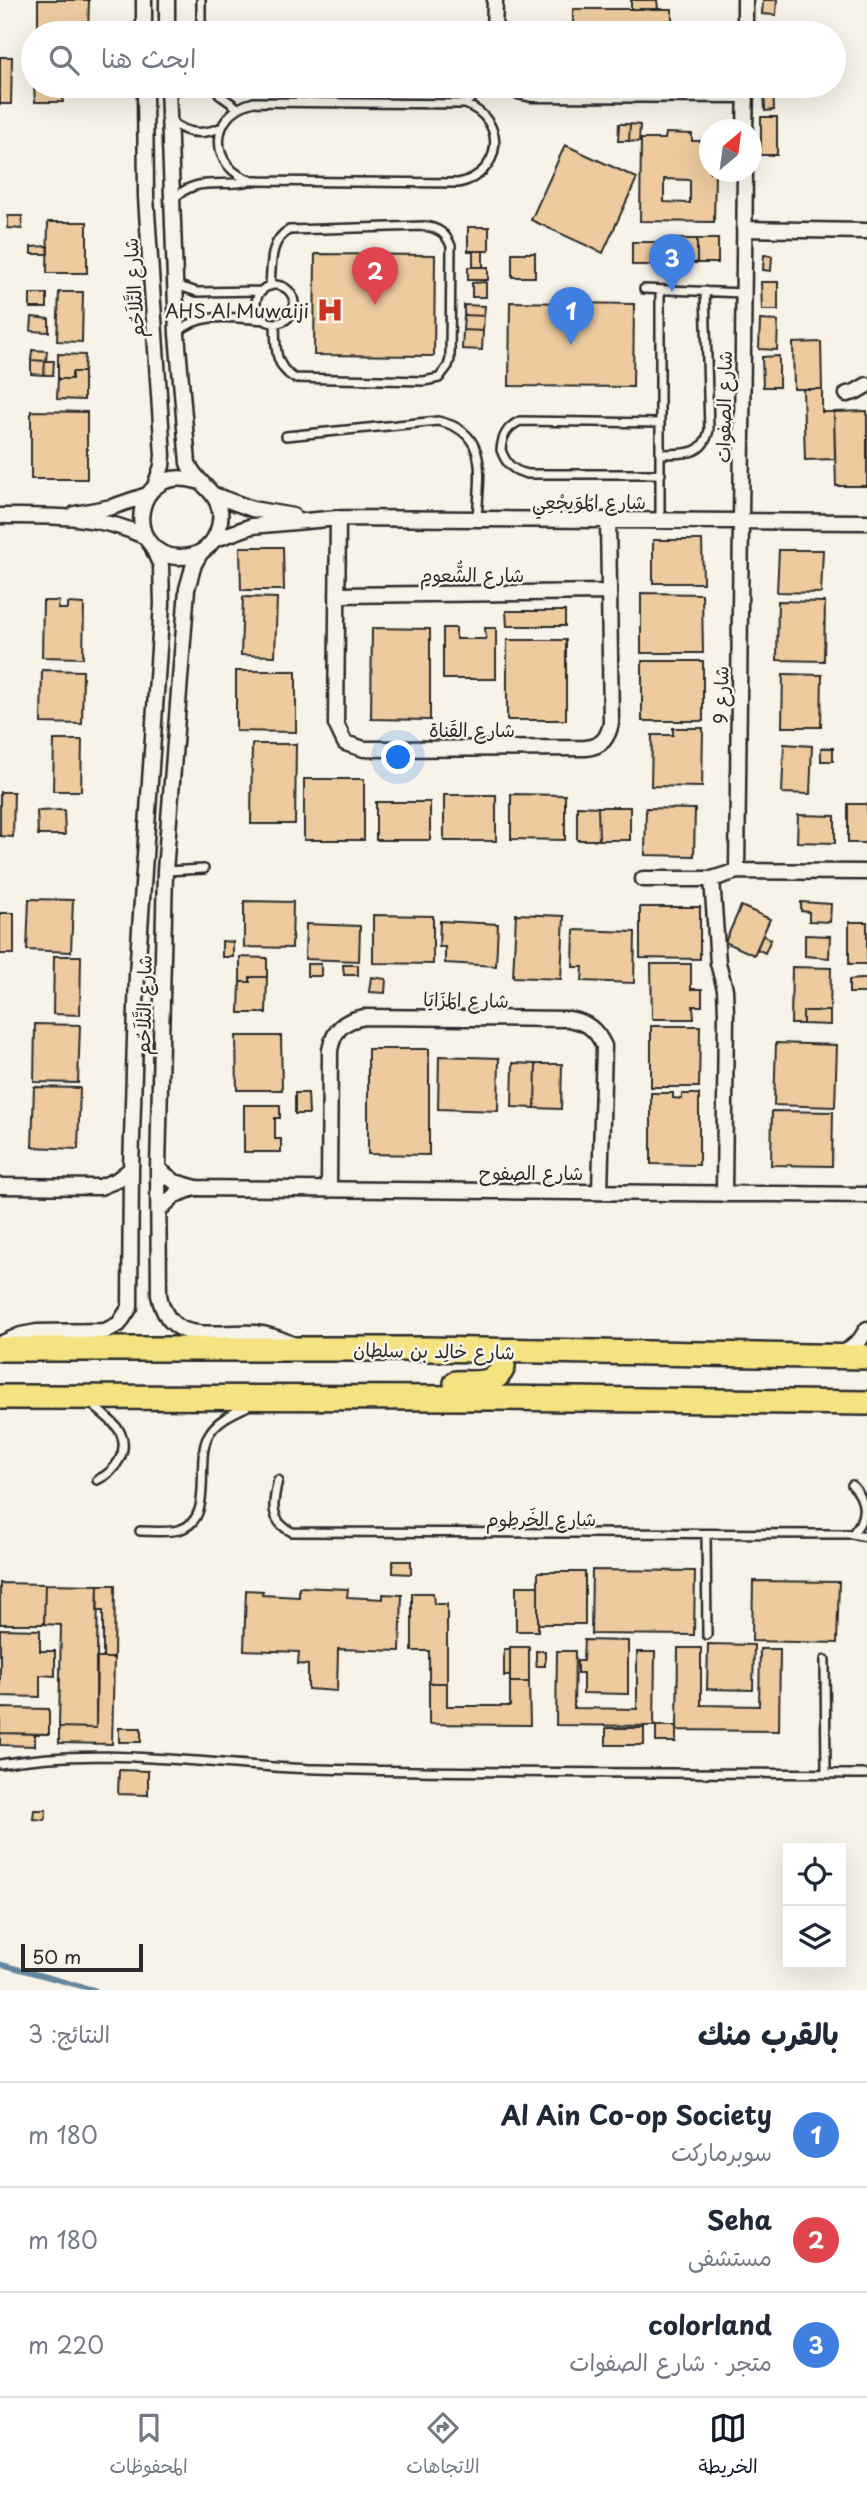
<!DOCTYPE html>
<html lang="ar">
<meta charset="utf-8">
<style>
body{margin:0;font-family:"Playpen Sans","Playpen Sans Arabic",sans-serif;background:#f2f2f3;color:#1f2937;direction:rtl}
.controls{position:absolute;right:21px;bottom:21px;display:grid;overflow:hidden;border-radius:0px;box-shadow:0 7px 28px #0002}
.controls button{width:63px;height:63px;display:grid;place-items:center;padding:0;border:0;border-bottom:2px solid #e0e1e3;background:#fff;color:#1f2937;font:35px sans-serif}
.compass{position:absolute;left:699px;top:119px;width:63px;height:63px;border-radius:50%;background:#fff;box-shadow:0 7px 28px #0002;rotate:29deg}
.scale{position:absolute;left:21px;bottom:18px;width:122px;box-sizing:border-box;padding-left:7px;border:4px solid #2b2b2b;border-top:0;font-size:19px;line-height:24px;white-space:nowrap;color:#2b2b2b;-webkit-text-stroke:5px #f7f3e8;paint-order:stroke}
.you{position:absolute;left:399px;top:758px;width:24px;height:24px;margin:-18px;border:5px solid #fff;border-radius:50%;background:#1a73e8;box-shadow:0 0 0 10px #1a73e833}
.badge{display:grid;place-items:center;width:46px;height:46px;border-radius:50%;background:#111827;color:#fff;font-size:23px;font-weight:700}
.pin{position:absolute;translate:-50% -58px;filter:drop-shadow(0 2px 4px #0008)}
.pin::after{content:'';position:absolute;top:37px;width:24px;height:21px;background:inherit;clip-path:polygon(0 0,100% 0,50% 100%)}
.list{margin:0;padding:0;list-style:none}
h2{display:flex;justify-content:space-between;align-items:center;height:91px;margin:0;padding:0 28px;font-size:30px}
h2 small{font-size:23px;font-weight:400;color:#747a83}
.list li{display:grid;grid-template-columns:46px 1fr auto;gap:21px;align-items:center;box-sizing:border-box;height:105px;padding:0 28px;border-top:2px solid #e0e1e3}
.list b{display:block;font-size:26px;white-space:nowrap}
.list p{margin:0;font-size:23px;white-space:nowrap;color:#747a83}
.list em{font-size:23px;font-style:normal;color:#747a83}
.icon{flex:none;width:38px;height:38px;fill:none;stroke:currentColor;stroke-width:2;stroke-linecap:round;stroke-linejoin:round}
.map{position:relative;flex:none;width:867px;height:1990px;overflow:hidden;direction:ltr}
.search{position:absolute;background:#fff;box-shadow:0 7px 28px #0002;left:21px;right:21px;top:21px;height:77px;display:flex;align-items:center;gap:18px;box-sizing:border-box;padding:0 24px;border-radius:38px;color:#747a83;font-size:26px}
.sheet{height:406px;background:#fff}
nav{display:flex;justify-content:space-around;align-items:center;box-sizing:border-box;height:98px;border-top:2px solid #e0e1e3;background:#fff;font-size:19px;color:#747a83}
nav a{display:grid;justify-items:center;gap:4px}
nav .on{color:#111827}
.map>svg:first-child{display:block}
</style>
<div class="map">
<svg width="867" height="1990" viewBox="0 0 867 1990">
<rect width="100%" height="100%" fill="#f7f3e8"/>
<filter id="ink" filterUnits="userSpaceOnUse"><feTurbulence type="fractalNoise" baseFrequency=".0143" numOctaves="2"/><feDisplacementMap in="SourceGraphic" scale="14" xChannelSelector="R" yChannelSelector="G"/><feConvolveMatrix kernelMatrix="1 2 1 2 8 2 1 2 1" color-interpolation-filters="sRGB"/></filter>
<g filter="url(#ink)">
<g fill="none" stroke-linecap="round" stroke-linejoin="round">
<path stroke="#64869d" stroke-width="5" d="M0,1964L95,1990"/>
</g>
<path fill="#edcb9f" stroke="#2b2b2b" stroke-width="2" fill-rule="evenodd" d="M38,0H89L88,33H38Z
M631,0H657L658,9H631Z
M763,0H777L776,15L762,14Z
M573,9H672V33H573Z
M0,57H12L11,104H0Z
M34,86H63V102H35Z
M764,86H773L774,110L765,111Z
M761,117H777V155H761Z
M619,124H630L629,141H618Z
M630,124L640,125L639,142L629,141Z
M666,133L692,134V141H710V172H715L714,222L640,221L641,139H665ZM664,179L690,180V203L664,202Z
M565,145L637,178L603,253L531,220Z
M8,216H22V229L8,228Z
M48,222H87V273H47Z
M468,227H489V251H468Z
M671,239H697V263H671Z
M697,239H718V263H697Z
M632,242H663V265H632Z
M48,246V254H31V247Z
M473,251H483V267H473Z
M512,253H535V277H512Z
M315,254L435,255L434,356L314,355Z
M764,255L772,256L771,271L763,270Z
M468,267H488V280H468Z
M486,282V297H472V283Z
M761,282H778V310H762Z
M59,292H83L82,342L57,341Z
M30,294H47V308H30Z
M510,302L634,304L633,387L509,386Z
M464,305L485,306L484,316L464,315Z
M464,315L484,316L483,331L463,330Z
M32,317L49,319V332L31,331Z
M760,320L778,321L777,350L759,349Z
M463,330L483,331L482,350L462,349Z
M821,342L822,389H794L793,343Z
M32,350L47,351L46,361L31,360Z
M58,354L85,355L84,372H72V379H58Z
M779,356V387H763L762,357Z
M31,360L45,361L44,375L31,374Z
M45,361H54L53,375H44Z
M72,372H84V400L57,399L58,379H72Z
M803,389H822V412H834L835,459L805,460Z
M31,411L87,412V479H31Z
M867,411V486H836L834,412Z
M653,540H702L703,583H653Z
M240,547H283L284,590H241Z
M779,550H823L821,593L777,592Z
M641,593L702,594L703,653H641Z
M243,597L277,598L275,656L241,655Z
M43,601H59L58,609H68V603L84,604L83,658L42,657Z
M778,601L825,602L824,661L777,660Z
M506,611H565V626H507Z
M372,628L430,629V720L371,719Z
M443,628H456V639H486L485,628H496V679H443Z
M507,640H566V720H507Z
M642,661H703V721H642Z
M42,670L83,671L82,724L41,723Z
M236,671H296V732L236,731Z
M783,674L822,675L821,727H782Z
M673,728H703L702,787L651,786L652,735H673Z
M54,740H82L81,791H53Z
M252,744H296L295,824H251Z
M784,744L812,746L810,794L782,793Z
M821,748H833V761H821Z
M304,779H364V840H304Z
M0,792H14L13,837L0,836Z
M511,794L565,795V840L511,839Z
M444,795H496V841H444Z
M376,802H430V840H376Z
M848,804H867V843H848Z
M577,806L598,807L599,840H577Z
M598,807H630V840H599Z
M646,808L695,809L694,856L645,855Z
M64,810L65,835H38L37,811Z
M798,815L835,816V843L797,842Z
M29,899L73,900L71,952L27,950Z
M244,901L293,902L292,948L244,947Z
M801,902L831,904L830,922L809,921V912L801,911Z
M741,906L770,919L754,955L725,942Z
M640,907H700V959L640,958Z
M0,913H14V954H0Z
M516,914L564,916L561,979L513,977Z
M373,915L433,916V964L373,963Z
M440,921L498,924L496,966L445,963V947H439Z
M849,922H867V964H849Z
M306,924L360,926L359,961L305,959Z
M574,930L635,932L634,983L582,981L583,967H573Z
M763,935L771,939L765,953L757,949Z
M805,935L830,936L829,958L805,956Z
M222,941L233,942V957H222Z
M54,956H81L80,1015L53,1014Z
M240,957L267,958V977H250V982H240Z
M307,964H321V976H307Z
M651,964H691V989H702V1006H693L694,1019H652Z
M343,965H358V975H344Z
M792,967L831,968L830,1011H803V1024H791Z
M250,977H267L266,1013H239L240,982H250Z
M371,977L386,979L385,993L369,992Z
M861,979H867V993H849V980Z
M803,1011H830V1025L803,1024Z
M35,1024L80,1025L78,1083L34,1082Z
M651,1026H700L699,1087H651Z
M236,1036H281L282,1090H237Z
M776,1043L837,1045L835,1107L774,1105Z
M368,1049H429V1155L368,1154Z
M439,1056L499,1058L498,1111L438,1109Z
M513,1063L536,1064L535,1108L512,1107Z
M536,1064H562L561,1109L535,1108Z
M34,1087L80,1088L78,1149L32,1147Z
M295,1093H308L309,1114H295Z
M651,1093H673V1098L682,1099V1094H699V1165L651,1164Z
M244,1105H280V1118H275V1139H281V1152H244Z
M772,1111L833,1112L832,1166L771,1165Z
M393,1561H411V1574L393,1573Z
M592,1570L695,1571L694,1635L591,1634Z
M538,1572H585V1624H538Z
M753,1581L839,1582L837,1643L752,1641Z
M0,1583L45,1584L44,1624H0Z
M45,1584L98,1585L96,1728L59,1727L61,1625L44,1624Z
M98,1585H115L114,1658H103V1611H97Z
M516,1586H538V1631H516Z
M299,1587L348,1589L347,1597L383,1599V1594L402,1595L400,1651L338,1649L337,1691L308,1689V1665L298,1664L299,1652L244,1650L246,1590L263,1591L262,1595L299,1597Z
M412,1593H433L434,1604H447V1683H429V1651H412Z
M0,1629L40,1630V1651H55V1676L40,1675V1697L0,1696Z
M584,1640L628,1641V1694L583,1693V1673H577V1661H583Z
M708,1644L754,1645L753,1690L707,1689Z
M510,1647H529V1682H510Z
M678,1648H701V1705L759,1706L760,1649H780L779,1731L677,1730Z
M504,1649H510V1676H504Z
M536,1651H545V1666H536Z
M557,1651H575L574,1708L637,1709V1652H655L654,1726L556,1725Z
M96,1658H114L112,1744L59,1743V1727L96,1728Z
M510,1682H529L530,1725L429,1724V1683H447V1706H510Z
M0,1708L49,1709V1734L0,1733Z
M656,1726H676V1742H656Z
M119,1728H141V1742H119Z
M606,1728H644V1745H606Z
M0,1733L35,1734V1746L0,1745Z
M119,1770L148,1771V1795L118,1794Z
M34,1810H46L45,1820L33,1819Z"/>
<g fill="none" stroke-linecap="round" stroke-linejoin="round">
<g stroke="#2b2b2b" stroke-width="12">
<path id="lane" d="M201,0V33
M214,86L221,96L238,108
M254,102L465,104C508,120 503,174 458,183L253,181C208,169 208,113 254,102Z
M465,104L485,86
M171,121C186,135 204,135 222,127
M173,200C195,175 222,188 250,181
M176,285L197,292L262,291
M256 304a19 19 0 1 1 38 0a19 19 0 1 1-38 0Z
M270,286C272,265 269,241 289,230L424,226C438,228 446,233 451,246L450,359L448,366L439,378L424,381L294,378C273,365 276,344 275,323
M644,289L743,293
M178,333C199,310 238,319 266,320
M660,423L520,421C507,427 502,436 501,450C506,464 513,471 528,474H661
M286,436L438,421C491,432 479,477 477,519
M661,454C684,453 703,457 709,430L705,291
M660,520V290
M165,871L204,869
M90,1403C99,1411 112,1420 119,1430C131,1451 115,1472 97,1480
M278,1480C273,1501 268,1521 292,1532L852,1534L867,1537
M140,1531C153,1531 166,1533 178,1530C217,1521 193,1461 209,1434C218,1419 234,1413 248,1406
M706,1534L707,1635
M852,1534C867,1518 867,1500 852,1485
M825,1660L826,1773
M0,1764C105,1745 211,1766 317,1769C500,1774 684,1772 867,1774"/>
</g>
<g stroke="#2b2b2b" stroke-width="19">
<path id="street" d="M144,0V33
M167,0V33
M745,0V33
M494,33L495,0
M145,86L146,197L163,455L162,466L155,486
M168,86L177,334L188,463C195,483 217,490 220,511C222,525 216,541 204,550C197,555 188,557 179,557C122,555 131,462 197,481
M509,86L518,91L532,94L746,95
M745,130L746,87
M744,229L867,231
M847,394L855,392L867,385
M214,495L252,509L293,516
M75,514L112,507L147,495
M0,516C50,516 100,514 146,537
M338,518L336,724L345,743L364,749L586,748C602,746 608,738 611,723L608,521
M213,540L252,526L338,518L867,522
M201,552L194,564L187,589L165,871L158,1169L159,1295C169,1348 215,1330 255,1333C268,1334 280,1339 292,1344
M337,595L609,592
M737,871L745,172
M643,879H712L737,871L867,872
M712,879L718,963L725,989L726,1013L724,1194
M158,1169L175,1182L196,1188L867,1195
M0,1186L100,1187L117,1180L131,1169
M329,1190L330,1050C334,1029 344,1020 365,1017L568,1019C587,1022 596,1029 604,1046L600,1191
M159,1210L175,1195L194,1188
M0,1344L21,1335L37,1332L105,1331L119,1324L130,1307L131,1169L137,974L162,604L161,566L152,546
M842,1355L860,1340L867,1329"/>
</g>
<g stroke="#2b2b2b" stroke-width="28">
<path id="primary" d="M0,1349H426L867,1357
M456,1383C474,1382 495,1387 503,1367L500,1351
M0,1397L495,1398L867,1403"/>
</g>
<use href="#lane" stroke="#f7f3e8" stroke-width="7"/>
<use href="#street" stroke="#f7f3e8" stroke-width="14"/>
<use href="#primary" stroke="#f5e382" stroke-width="23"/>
</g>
</g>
<defs>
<g id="hospital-bare" transform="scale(2.1)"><path d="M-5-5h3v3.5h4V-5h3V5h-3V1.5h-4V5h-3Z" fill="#c8321e" stroke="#f7f3e8" stroke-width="2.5" paint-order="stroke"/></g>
</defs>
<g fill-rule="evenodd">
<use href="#hospital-bare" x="330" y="310"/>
</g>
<g text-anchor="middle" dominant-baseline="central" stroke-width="5" stroke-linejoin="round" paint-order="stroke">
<g font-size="19" fill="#2b2b2b" stroke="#f7f3e8">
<text transform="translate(133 288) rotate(-94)">شارع التَّلاَحُم</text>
<text transform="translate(723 407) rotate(-89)">شارع الصفوات</text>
<text x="589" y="501">شارع المُوَيجْعِي</text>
<text x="472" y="574">شارع الشُّعوم</text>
<text transform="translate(720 695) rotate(-89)">شارع 9</text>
<text x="472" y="729">شارع القَناة</text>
<text transform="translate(466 999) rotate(1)">شارع المَزَايَا</text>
<text transform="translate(143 1005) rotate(-89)">شارع التَّلاَحُم</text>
<text x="531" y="1172">شارع الصفوح</text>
<text transform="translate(434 1350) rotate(1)">شارع خالِد بن سلطان</text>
<text x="541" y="1518">شارع الخَرطوم</text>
</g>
<g font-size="19" fill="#2b2b2b" stroke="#f7f3e8" text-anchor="end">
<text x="309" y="310">AHS Al Muwaiji</text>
</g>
</g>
</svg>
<div class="controls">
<button><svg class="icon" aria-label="locate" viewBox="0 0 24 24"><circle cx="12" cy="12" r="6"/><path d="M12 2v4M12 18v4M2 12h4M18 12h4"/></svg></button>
<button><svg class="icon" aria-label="layers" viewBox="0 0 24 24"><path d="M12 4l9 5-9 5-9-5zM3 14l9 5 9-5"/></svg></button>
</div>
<svg class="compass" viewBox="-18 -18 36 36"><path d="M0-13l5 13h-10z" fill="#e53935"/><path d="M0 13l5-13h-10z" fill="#747a83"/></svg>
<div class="scale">50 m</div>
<div class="you"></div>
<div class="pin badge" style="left:571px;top:345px;background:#3f7fe0">1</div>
<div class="pin badge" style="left:375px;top:305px;background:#e0444e">2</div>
<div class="pin badge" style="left:672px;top:292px;background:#3f7fe0">3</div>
<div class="search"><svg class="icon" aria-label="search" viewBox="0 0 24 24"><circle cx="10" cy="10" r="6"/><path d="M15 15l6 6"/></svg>ابحث هنا</div>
</div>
<section class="sheet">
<h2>بالقرب منك<small>النتائج: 3</small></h2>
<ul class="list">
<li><span class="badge" style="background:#3f7fe0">1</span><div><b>Al Ain Co-op Society</b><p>سوبرماركت</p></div><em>180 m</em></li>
<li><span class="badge" style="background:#e0444e">2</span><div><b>Seha</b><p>مستشفى</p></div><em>180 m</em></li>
<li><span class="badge" style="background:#3f7fe0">3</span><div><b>colorland</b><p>متجر · شارع الصفوات</p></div><em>220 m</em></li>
</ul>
</section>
<nav>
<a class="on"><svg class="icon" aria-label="map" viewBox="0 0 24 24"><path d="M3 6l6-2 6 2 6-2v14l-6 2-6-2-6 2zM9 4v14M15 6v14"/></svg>الخريطة</a>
<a><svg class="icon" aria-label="directions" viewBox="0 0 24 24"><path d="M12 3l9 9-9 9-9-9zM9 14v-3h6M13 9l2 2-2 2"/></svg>الاتجاهات</a>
<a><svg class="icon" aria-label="saved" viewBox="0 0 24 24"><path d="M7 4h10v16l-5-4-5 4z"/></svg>المحفوظات</a>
</nav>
